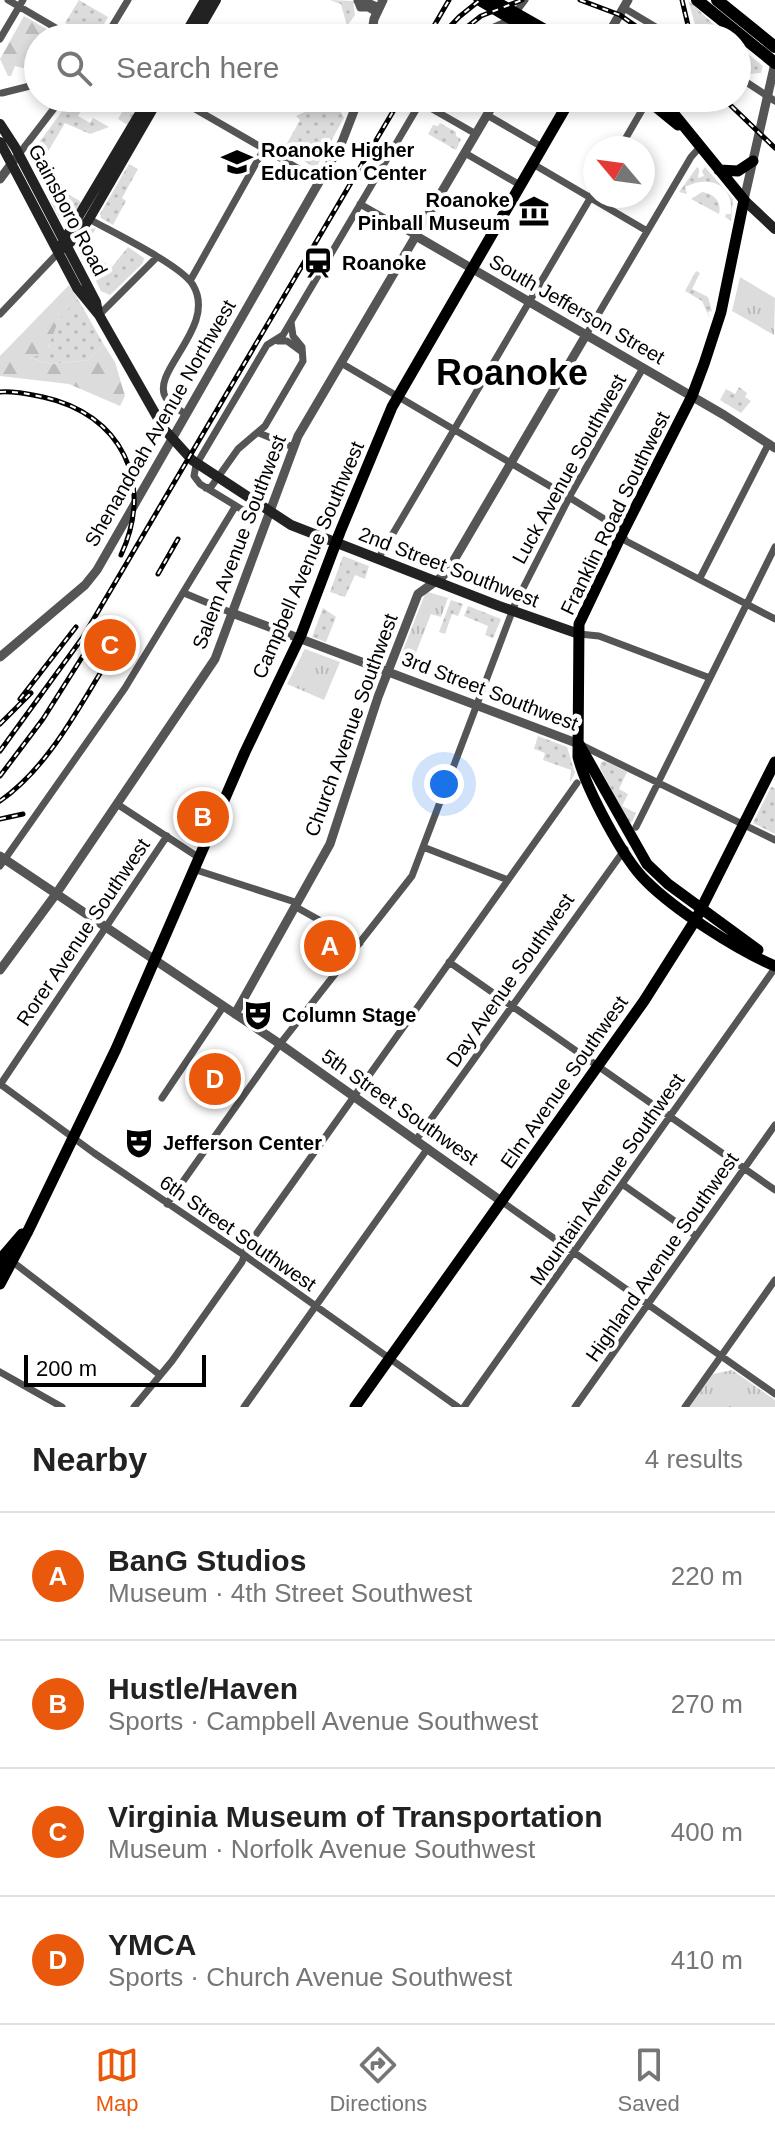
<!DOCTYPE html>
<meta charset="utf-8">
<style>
body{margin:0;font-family:Arial,sans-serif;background:#f6f6f6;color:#222}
.compass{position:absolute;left:583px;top:136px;width:72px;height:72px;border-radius:50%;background:#fff;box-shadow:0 4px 12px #0003;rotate:299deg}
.scale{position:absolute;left:24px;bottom:20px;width:182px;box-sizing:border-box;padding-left:8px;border:4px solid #000;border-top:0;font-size:22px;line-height:28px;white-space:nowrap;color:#000;-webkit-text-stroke:6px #fff;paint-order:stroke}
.you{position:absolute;left:444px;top:784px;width:28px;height:28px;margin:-20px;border:6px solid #fff;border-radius:50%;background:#1a73e8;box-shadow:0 0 0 12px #1a73e833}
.badge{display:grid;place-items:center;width:52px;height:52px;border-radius:50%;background:#ea580c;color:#fff;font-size:26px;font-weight:700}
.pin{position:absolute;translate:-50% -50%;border:4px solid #fff;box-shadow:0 2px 8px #0006}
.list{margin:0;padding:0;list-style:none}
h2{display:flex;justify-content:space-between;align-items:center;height:104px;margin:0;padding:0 32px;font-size:34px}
h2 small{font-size:26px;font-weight:400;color:#767676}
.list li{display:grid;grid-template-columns:52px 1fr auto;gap:24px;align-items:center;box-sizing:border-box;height:128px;padding:0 32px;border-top:2px solid #e0e0e0}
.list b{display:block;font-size:30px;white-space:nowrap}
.list p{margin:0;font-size:26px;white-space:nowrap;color:#767676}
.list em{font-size:26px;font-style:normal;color:#767676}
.icon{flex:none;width:44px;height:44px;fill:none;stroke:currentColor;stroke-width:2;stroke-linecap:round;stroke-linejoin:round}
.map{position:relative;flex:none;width:775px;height:1407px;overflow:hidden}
.search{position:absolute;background:#fff;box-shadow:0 4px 12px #0003;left:24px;right:24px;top:24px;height:88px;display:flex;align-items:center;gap:20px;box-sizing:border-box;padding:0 28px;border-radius:44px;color:#767676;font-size:30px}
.sheet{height:616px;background:#fff}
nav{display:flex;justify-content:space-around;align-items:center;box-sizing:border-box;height:112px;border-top:2px solid #e0e0e0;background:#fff;font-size:22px;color:#767676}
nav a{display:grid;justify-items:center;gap:4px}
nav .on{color:#ea580c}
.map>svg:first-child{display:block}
</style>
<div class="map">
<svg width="775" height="1407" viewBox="0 0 775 1407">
<defs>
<pattern id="grass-dots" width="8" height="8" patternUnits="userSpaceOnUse" patternTransform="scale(2)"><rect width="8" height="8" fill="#dcdcdc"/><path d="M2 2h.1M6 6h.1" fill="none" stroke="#bbb" stroke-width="1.8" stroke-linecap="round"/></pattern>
<pattern id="forest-firs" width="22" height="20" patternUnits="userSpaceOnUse" patternTransform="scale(2)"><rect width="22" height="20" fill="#dcdcdc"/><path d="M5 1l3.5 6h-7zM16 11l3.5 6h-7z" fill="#bbb"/></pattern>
<pattern id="park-tufts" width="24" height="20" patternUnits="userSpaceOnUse" patternTransform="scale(2)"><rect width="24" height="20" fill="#dcdcdc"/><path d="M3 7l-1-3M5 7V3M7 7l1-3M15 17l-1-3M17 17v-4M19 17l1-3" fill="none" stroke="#bbb"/></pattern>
</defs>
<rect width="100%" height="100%" fill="#fff"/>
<path fill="url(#grass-dots)" d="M79,0L108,17L96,38L65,23Z
M330,0L353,1L355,15L347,26L341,4Z
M688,0L728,38H699Z
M737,45L763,66L761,73L749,74L737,67Z
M72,98H97L94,104L87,100L78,116L90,123L93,118L109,127L90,134L65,123L40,165L57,177L56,180L59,183L56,190L48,195L29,156Z
M130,98H144L128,125L118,119Z
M316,98H345L339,108L344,118L317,166L314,167L284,149L300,120L296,116L307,111Z
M440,123L456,132V136L461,139L456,150L428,134L433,125L438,126Z
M129,164L138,169L122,198L126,201L113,225L101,218L100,214Z
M697,167L699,169L698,178L704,176L702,171L705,167L733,199L731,221L725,217L726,214H731C734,184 709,175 685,187L687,194L679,192Z
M702,192C714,194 722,201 719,214L691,199Z
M66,193L80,201L81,205L70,221L66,222L60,219L51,203Z
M96,228L84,250L112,267L128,247L144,258L143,263L110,295L101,291L80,249L82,240L90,229Z
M696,271L700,273L692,289L708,297L712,311L708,312L710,319L702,301L685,291Z
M78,299L104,345L88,360L52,364L30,358L49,347C51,326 62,312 78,299Z
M739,387L747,393L745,397L751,401L741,413L720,400L726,389L735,394Z
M343,556L369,566L365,579L355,575L345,597L330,592Z
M451,600L463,604L458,616L452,614L445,634L439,632Z
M468,606L501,619L493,638L485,635L488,626L464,616Z
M323,608L336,617L326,642L312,637Z
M538,736L567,747L575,773L570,782L571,770L543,760L545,753L534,749Z
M605,761L627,772L619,789L628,794L622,806L636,813L632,822L629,823L600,768L601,762Z
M771,787L775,788V834L753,823Z"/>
<path fill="url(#forest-firs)" d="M24,16L62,38H38V80L28,82L31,70L15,66L11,76H8L0,59Z
M69,285L78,299L59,319L46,353L30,358L52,364L88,360L104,345L115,362L125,396L120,406L69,384L0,376V356Z"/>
<path fill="url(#park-tufts)" d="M740,277L775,298L774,335L732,311Z
M428,592L448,598L441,617L431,614L410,668L403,669L398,663L425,594Z
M305,649L340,662L324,700L287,684Z
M732,1370L775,1400V1407H689L713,1374Z"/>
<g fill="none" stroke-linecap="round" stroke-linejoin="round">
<path stroke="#555" stroke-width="7" d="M8,0L73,38
M357,0L360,8H368L377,13
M357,1L368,2L379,7
M624,8L674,38
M105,38L128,0
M469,38L510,20L525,0
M0,39L23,0
M737,76L775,101
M2,93L38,84
M176,98L320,181
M420,102L476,134
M487,115L542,147
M620,148L649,98
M465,153L520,185
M19,154L62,98
M533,164L647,231
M360,204L416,236
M89,219C112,232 181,265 193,285C218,327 149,372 166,398C170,405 179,409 185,414
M190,281L264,149
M0,314L58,253
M99,315L156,258
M586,335L691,157L700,147
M278,341H287L302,352
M341,363L572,499L617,527L626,541L775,619
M259,433L293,447
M206,488L211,487L238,449L265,426L303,361L302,347L293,336L291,322
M251,515L200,484L194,476L196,465L267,345L283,335L423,98
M378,559L595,190
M700,578L769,443
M184,593L232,613
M579,634L599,636L710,678
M581,745L775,840
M117,804L198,857
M636,827L775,547
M423,847L508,880
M0,866L125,688L235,507
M193,869L298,903
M296,907L360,943
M449,962L775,1190
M0,1084L94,1153L244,1255L458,1407
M0,1085L167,836
M162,1098L223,1007
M416,1140L625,849
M622,1184L696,1236
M501,1201L775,1394
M167,1204L280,1044L412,876L515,604L572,492L643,368
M9,1259L160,1375
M0,1372L62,1407
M134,1407L172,1361L242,1262L247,1247L577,783
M244,1407L428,1148
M464,1407L775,968
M575,1407L775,1125
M685,1407L775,1280"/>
<path stroke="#555" stroke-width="9" d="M371,38L374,19L383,0
M606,38L628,0
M0,179L15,159
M744,200L775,63
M416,236L724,415L775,448
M232,613L579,744
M0,657L85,585L97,570L342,142L359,98
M0,856L280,1044L501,1201
M0,970L56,894L215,659L298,436L497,98
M235,1014L330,844L378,697L418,594L443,576L454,560L586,335"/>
<path stroke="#222" stroke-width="10" d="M183,38L205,0
M194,38L216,0
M0,124L15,147L96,302L98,313
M0,142L77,288L99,315L164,429L192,460L291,525L499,606L579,634
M744,200L775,229
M62,244L149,98
M64,248L78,235L89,219L159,98"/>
<path stroke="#000" stroke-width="11" d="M479,0L543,38
M493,0L560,38
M645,98L678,125
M661,98L744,200L721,312L704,364L692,396L621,536L579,624L578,757C586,788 623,859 646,881C675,910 737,950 775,966
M719,170L738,171L753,161
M579,744L647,864L668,884L758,950
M2,1274L4,1255L22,1234
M0,1284L27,1233L116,1049L245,752L301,635L340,532L392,407L571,98
M355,1407L644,1001L696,919L775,762"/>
<path stroke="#000" stroke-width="12" d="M697,0L775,63
M717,0L775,47"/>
<g stroke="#000" stroke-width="5">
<path id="rail" d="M580,0L620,15L653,38
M682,0L691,38
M427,38L449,0
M439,38L459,17L480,0
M453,38L481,16L522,0
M723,98L775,148
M0,392C15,391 28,394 43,397C121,414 155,482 121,555
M158,574L178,539
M20,699L76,627
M0,724L31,693
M0,751L83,637L401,98
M0,776L43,719L86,651
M0,801C46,769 75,714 104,667
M0,819L23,814"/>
</g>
<use href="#rail" stroke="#fff" stroke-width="2" stroke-dasharray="6" stroke-linecap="butt"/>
</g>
<defs>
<g id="university-bare" transform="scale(2.4)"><path d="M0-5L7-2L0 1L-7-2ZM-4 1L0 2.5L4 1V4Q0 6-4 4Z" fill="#000" stroke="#fff" stroke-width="2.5" paint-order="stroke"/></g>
<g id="museum-bare" transform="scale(2.4)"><path d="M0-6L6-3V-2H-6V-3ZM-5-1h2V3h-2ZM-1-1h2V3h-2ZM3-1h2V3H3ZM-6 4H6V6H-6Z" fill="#000" stroke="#fff" stroke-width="2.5" paint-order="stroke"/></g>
<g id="station-bare" transform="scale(2.4)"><path d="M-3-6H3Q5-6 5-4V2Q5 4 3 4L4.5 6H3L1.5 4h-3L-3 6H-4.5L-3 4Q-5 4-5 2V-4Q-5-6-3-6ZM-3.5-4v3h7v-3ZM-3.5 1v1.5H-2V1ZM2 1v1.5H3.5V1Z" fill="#000" stroke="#fff" stroke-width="2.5" paint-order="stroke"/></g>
<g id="theatre-bare" transform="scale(2.4)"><path d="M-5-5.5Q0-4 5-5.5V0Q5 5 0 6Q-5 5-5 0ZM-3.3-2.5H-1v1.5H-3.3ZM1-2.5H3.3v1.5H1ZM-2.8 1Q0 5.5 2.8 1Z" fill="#000" stroke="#fff" stroke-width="2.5" paint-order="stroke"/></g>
</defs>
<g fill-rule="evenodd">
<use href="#university-bare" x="237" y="162"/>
<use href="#museum-bare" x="534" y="211"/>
<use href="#station-bare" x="318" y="263"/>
<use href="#theatre-bare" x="258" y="1015"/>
<use href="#theatre-bare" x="139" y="1143"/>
</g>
<g text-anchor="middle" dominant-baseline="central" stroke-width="8" stroke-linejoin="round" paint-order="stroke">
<g font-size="20" font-weight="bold" fill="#000" stroke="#fff" text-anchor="start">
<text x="261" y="150">Roanoke Higher<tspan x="261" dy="23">Education Center</tspan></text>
<text x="510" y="200" text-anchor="end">Roanoke<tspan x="510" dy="23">Pinball Museum</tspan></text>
<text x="342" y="263">Roanoke</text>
<text x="282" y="1015">Column Stage</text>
<text x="163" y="1143">Jefferson Center</text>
</g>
<g font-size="20" fill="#000" stroke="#fff">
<text transform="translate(68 210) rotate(62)">Gainsboro Road</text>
<text transform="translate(577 309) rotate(30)">South Jefferson Street</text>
<text transform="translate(160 423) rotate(-60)">Shenandoah Avenue Northwest</text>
<text transform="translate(569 469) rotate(-61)">Luck Avenue Southwest</text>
<text transform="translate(615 513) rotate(-64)">Franklin Road Southwest</text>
<text transform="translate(239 542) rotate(-69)">Salem Avenue Southwest</text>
<text transform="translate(308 560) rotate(-67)">Campbell Avenue Southwest</text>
<text transform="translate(449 567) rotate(21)">2nd Street Southwest</text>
<text transform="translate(490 691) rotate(21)">3rd Street Southwest</text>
<text transform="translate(351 725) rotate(-70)">Church Avenue Southwest</text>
<text transform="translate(83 932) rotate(-56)">Rorer Avenue Southwest</text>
<text transform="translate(510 980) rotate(-55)">Day Avenue Southwest</text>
<text transform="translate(564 1082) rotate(-55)">Elm Avenue Southwest</text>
<text transform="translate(400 1107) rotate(35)">5th Street Southwest</text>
<text transform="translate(607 1179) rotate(-55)">Mountain Avenue Southwest</text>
<text transform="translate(238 1233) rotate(35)">6th Street Southwest</text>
<text transform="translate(662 1257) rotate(-55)">Highland Avenue Southwest</text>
</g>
<g font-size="36" font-weight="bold" fill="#000" stroke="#fff">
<text x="512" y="372">Roanoke</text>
</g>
</g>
</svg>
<svg class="compass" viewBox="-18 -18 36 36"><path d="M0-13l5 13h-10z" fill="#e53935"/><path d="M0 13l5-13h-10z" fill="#767676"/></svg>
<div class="scale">200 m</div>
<div class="you"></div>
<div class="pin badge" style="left:330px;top:946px">A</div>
<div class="pin badge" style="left:203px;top:817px">B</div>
<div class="pin badge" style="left:110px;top:645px">C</div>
<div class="pin badge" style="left:215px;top:1079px">D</div>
<div class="search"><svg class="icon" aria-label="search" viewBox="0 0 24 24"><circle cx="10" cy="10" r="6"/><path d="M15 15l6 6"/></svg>Search here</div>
</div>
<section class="sheet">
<h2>Nearby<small>4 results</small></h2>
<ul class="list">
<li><span class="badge">A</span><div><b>BanG Studios</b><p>Museum · 4th Street Southwest</p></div><em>220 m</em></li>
<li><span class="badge">B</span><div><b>Hustle/Haven</b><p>Sports · Campbell Avenue Southwest</p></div><em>270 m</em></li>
<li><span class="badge">C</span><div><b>Virginia Museum of Transportation</b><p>Museum · Norfolk Avenue Southwest</p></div><em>400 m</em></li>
<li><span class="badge">D</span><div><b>YMCA</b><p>Sports · Church Avenue Southwest</p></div><em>410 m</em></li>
</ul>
</section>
<nav>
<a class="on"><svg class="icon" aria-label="map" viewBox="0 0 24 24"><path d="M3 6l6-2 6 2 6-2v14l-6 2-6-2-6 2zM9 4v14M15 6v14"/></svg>Map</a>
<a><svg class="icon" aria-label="directions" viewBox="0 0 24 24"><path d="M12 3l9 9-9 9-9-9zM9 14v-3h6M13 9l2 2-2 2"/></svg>Directions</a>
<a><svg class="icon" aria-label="saved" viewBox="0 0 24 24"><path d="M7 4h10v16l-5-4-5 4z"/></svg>Saved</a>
</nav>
